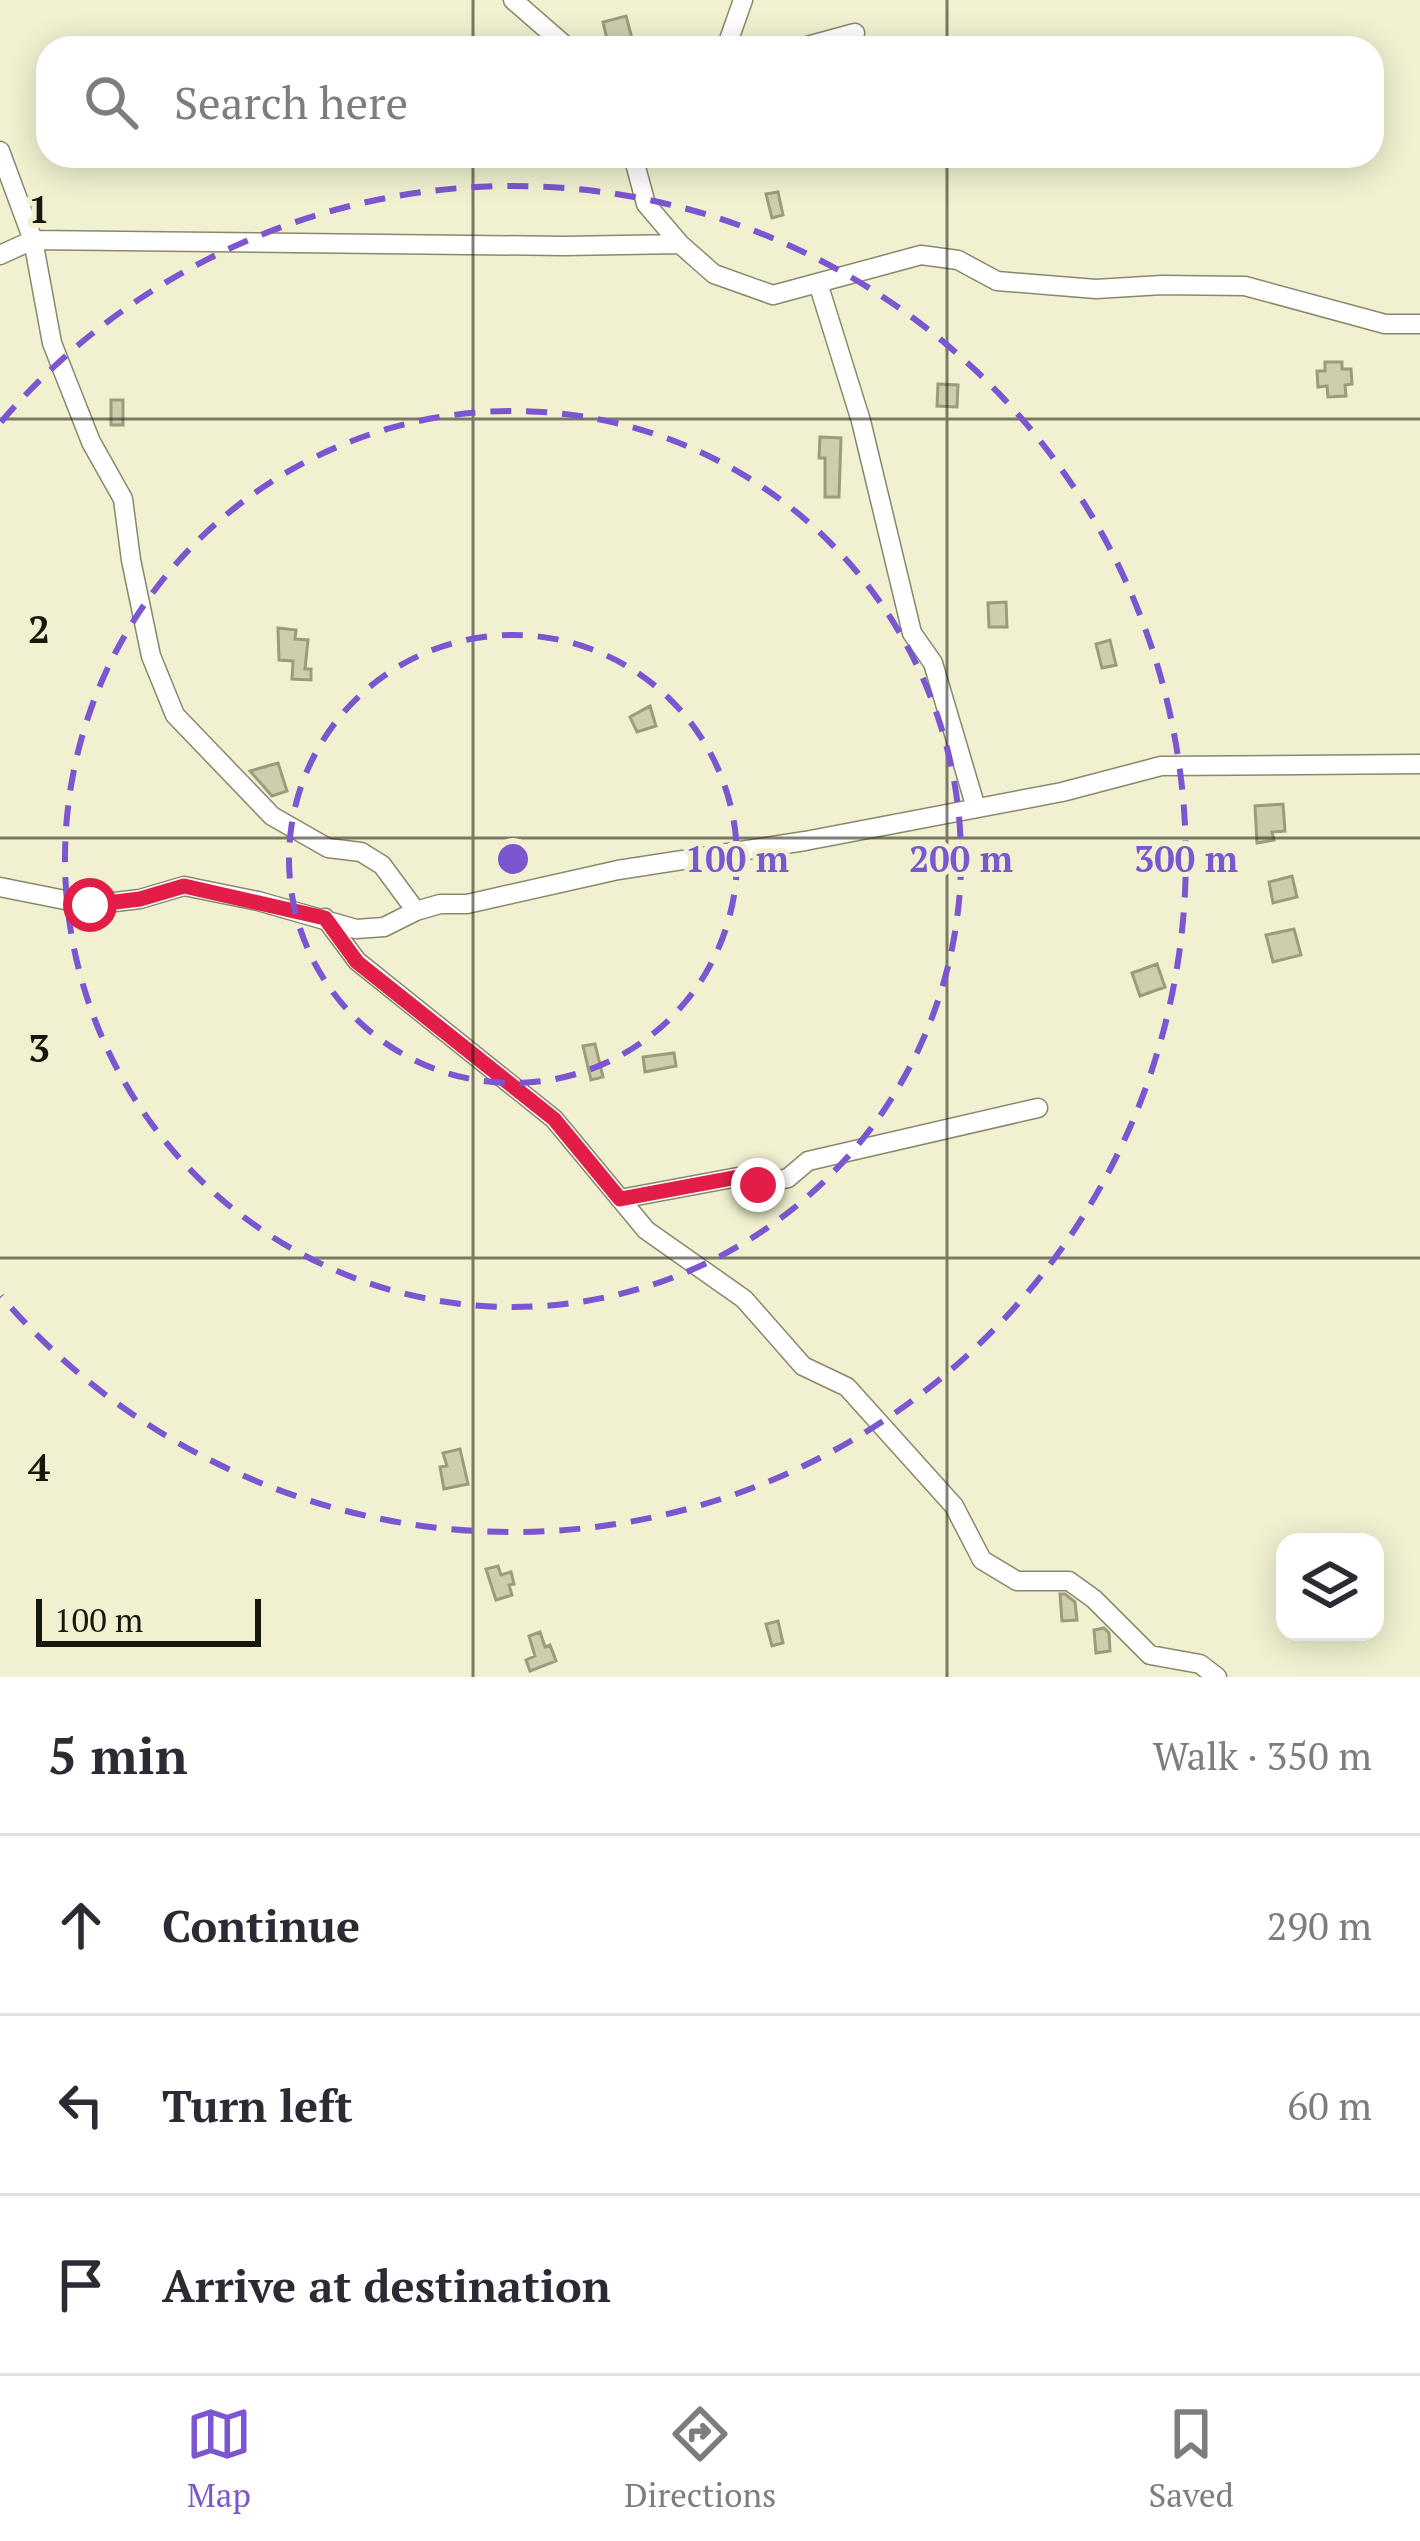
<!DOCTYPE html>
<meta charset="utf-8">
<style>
body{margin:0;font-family:"PT Serif",serif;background:#f7f7f7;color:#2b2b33}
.controls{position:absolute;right:36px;bottom:36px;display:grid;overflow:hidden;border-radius:24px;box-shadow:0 6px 30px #0003}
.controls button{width:108px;height:108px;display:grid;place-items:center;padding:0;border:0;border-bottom:3px solid #e1e1e2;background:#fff;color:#2b2b33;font:60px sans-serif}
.scale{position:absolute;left:36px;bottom:30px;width:225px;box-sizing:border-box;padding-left:12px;border:6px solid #17170b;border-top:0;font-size:33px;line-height:42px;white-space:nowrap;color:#17170b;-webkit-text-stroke:9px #f1f1d1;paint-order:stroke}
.stop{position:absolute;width:36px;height:36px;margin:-27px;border:9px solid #e11d48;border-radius:50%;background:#fff}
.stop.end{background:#e11d48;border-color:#fff;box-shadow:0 3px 12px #0008}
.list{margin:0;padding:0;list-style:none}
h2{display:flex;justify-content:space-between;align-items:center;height:156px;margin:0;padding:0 48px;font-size:51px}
h2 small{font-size:39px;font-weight:400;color:#7c7c81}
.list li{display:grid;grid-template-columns:78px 1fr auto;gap:36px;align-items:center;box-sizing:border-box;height:180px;padding:0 48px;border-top:3px solid #e1e1e2}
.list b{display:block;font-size:45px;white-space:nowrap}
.list em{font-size:39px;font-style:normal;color:#7c7c81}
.icon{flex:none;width:66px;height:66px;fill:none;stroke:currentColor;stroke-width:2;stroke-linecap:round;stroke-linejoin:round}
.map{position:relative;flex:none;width:1420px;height:1677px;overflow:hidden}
.search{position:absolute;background:#fff;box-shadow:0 6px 30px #0003;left:36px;right:36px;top:36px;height:132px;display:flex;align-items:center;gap:30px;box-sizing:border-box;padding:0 42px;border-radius:36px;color:#7c7c81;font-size:45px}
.sheet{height:696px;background:#fff}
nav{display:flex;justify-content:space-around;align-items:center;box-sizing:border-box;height:168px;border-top:3px solid #e1e1e2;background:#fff;font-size:33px;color:#7c7c81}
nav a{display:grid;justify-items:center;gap:6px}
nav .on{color:#7b56d0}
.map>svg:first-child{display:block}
</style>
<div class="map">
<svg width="1420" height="1677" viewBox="0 0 1420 1677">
<rect width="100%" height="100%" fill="#f1f1d1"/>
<path fill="#ceceaf" stroke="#9c9b7e" stroke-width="3" d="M626,16L633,42L609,48L603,22Z
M778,192L783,215L772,218L766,194Z
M1325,362H1342V369H1351L1352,384L1345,385L1346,396L1328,397L1327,386L1318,387L1317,371H1325Z
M938,384L958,385L957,407L937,406Z
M111,400H123V425H111Z
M820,437L841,438L839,497H825V458H819Z
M1006,602L1007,627H989L988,603Z
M278,628L296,630L295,639L308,640L305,669H311V680L292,679L293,661L279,660Z
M1110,640L1116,665L1102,668L1096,644Z
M650,706L656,726L637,732L630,717Z
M278,763L287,791L272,796L250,771Z
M1283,804L1285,831L1272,832L1274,840L1257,843L1255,806Z
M1292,876L1297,897L1273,903L1269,882Z
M1294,929L1301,955L1273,962L1266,935Z
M1157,964L1165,987L1140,996L1132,973Z
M595,1044L603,1077L591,1080L583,1046Z
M674,1053L676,1066L645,1072L643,1057Z
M460,1449L468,1484L444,1489L440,1467L447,1466L443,1453Z
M498,1566L501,1575L511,1572L514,1584L509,1585L512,1595L496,1600L486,1569Z
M1060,1594H1065L1075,1602L1077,1620L1062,1621Z
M778,1621L783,1643L772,1646L766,1624Z
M1104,1628L1109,1633L1110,1651L1096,1653L1094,1630Z
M540,1632L545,1647L550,1645L556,1661L530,1671L526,1660L535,1656L529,1636Z"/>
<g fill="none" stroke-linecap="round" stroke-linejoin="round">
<g stroke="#88886b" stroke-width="21">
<path id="minor" d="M513,0L568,48
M726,48L743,0
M800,48L855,33
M0,151L33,240L52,343L91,442L123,499L131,560L151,656L175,715L272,816L328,848L361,852L382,865L416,911
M633,156L646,204L680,244
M0,255L33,240L564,246L680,244L714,274L773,295L921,255L958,260L997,281L1096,289L1162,285L1245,286L1385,324H1420
M818,283L861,421L912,633L933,663L976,808
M0,887L90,905L140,899L184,886L258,901L356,929L384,927L416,911L440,904H467L618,870L805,841L1062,792L1161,766L1420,764
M325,918L357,961L554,1119L646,1230L744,1299L803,1366L847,1387L954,1506L982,1560L1017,1581H1069L1094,1599L1150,1655L1200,1664L1217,1677
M620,1199L738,1177L758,1185L788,1178L808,1161L1038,1108"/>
</g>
<use href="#minor" stroke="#fff" stroke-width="18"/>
</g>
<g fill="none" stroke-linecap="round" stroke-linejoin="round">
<path stroke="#e11d48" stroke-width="15" d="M90,905L140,899L184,886L325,918L357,962L554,1119L620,1199L738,1177L758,1185"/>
</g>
<path fill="none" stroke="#17170b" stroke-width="3" stroke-opacity="0.55" d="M473,0V48M947,0V48M473,156V1677M947,156V1677M0,419H1420M0,838H1420M0,1258H1420"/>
<g fill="none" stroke="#7b56d0" stroke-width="6" stroke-dasharray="21 15">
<circle cx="513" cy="859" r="224"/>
<circle cx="513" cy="859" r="448"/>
<path d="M1 422A673 673 0 1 1 1 1296"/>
</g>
<g font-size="39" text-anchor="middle" font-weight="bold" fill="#17170b" stroke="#f1f1d1" stroke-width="10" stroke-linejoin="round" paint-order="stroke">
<text x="39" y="223">1</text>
<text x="39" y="643">2</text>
<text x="39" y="1062">3</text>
<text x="39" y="1481">4</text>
</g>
<circle cx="513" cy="859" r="18" fill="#7b56d0" stroke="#f1f1d1" stroke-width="6"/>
<g font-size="36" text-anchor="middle" font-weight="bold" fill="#7b56d0" stroke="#f1f1d1" stroke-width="10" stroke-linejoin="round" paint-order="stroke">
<text x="737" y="872">100 m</text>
<text x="961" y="872">200 m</text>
<text x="1186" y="872">300 m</text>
</g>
</svg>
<div class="controls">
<button><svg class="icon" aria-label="layers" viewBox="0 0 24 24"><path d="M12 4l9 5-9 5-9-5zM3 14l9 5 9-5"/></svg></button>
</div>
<div class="scale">100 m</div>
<div class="stop" style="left:90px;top:905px"></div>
<div class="stop end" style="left:758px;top:1185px"></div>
<div class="search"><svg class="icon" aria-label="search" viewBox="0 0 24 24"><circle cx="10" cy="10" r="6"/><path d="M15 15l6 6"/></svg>Search here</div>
</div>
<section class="sheet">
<h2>5 min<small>Walk · 350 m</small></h2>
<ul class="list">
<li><svg class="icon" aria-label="ahead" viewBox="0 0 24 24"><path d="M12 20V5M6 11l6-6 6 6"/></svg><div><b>Continue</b></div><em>290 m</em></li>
<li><svg class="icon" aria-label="left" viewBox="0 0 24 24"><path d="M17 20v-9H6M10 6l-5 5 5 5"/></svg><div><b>Turn left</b></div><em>60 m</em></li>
<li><svg class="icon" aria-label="arrive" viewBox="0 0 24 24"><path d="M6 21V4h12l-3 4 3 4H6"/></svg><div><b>Arrive at destination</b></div></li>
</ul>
</section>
<nav>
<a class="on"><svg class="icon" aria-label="map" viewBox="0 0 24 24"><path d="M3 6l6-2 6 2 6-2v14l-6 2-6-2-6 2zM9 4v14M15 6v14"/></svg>Map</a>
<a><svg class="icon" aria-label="directions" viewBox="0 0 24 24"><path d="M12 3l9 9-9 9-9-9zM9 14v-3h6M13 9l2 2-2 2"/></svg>Directions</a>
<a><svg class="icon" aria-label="saved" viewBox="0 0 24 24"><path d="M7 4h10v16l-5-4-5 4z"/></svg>Saved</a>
</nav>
